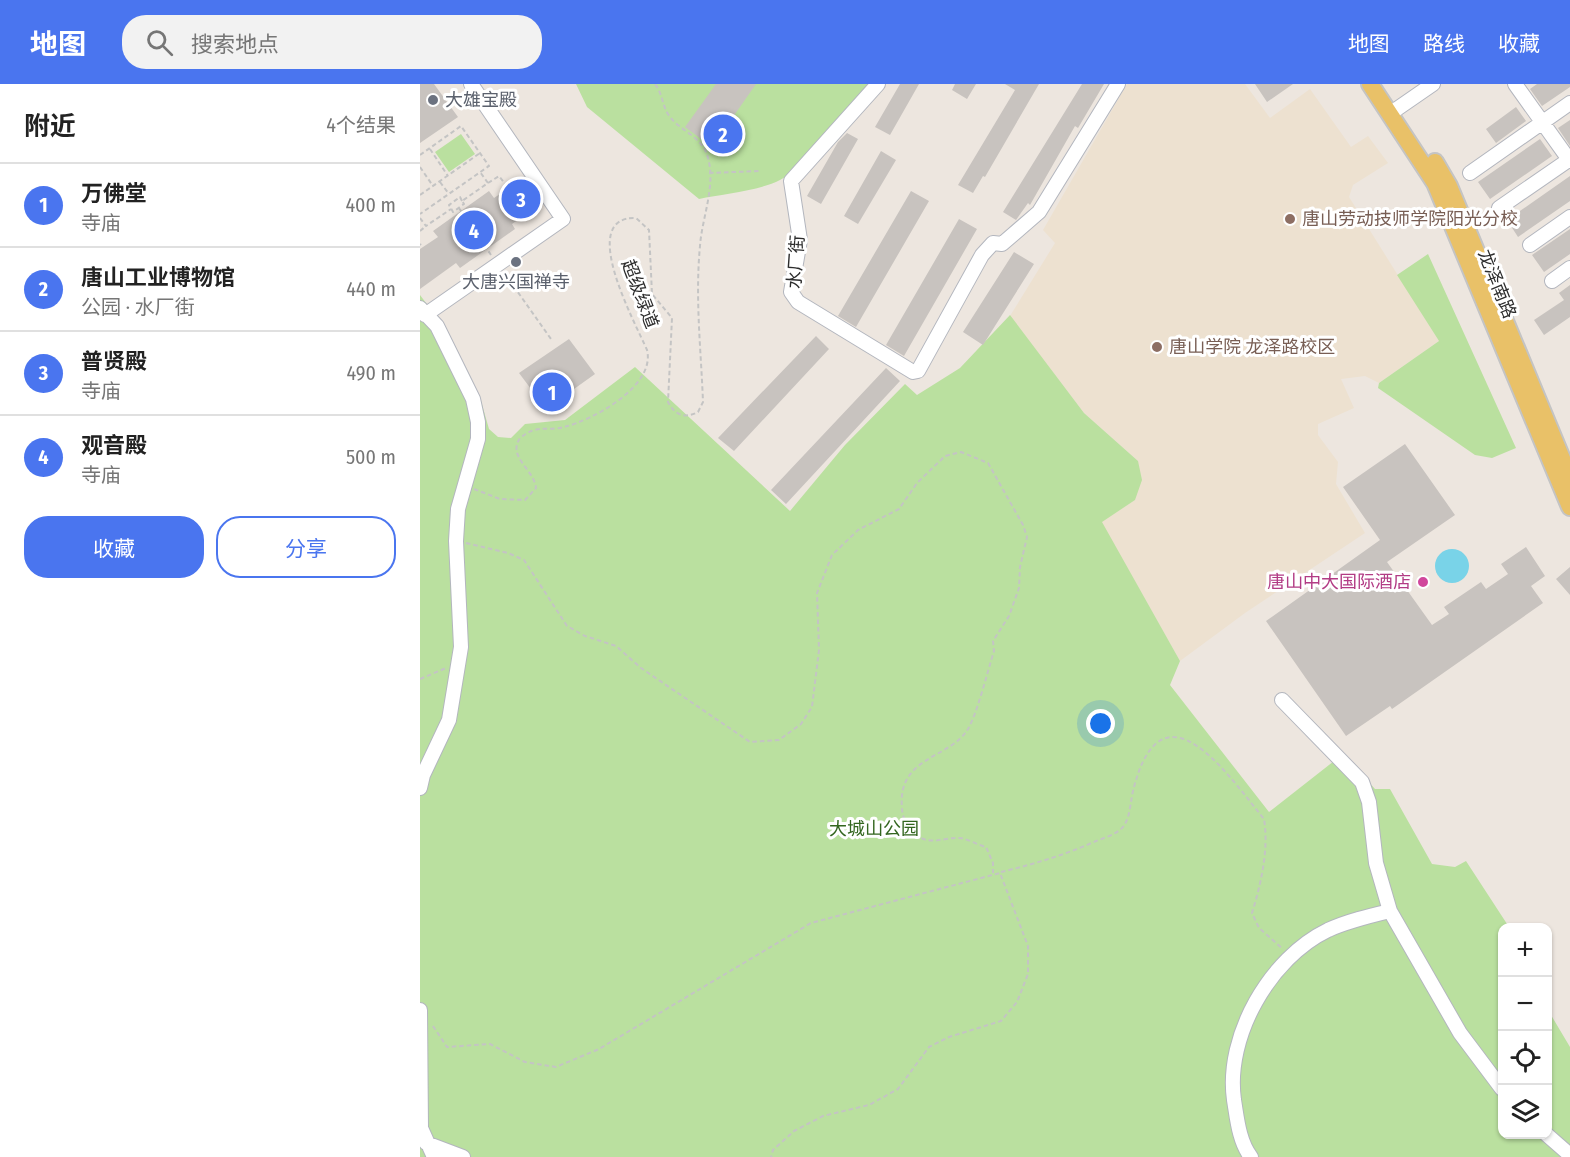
<!DOCTYPE html>
<html lang="zh">
<meta charset="utf-8">
<style>
body{margin:0;font-family:"Fira Sans Condensed","Noto Sans SC",sans-serif;background:#f2f2f2;color:#222}
.controls{position:absolute;right:18px;bottom:18px;display:grid;overflow:hidden;border-radius:12px;box-shadow:0 2px 4px #0004}
.controls button{width:54px;height:54px;display:grid;place-items:center;padding:0;border:0;border-bottom:2px solid #e0e0e0;background:#fff;color:#222;font:30px sans-serif}
.you{position:absolute;left:681px;top:640px;width:21px;height:21px;margin:-15px;border:4px solid #fff;border-radius:50%;background:#1a73e8;box-shadow:0 0 0 9px #1a73e833}
.badge{display:grid;place-items:center;width:39px;height:39px;border-radius:50%;background:#4a75ef;color:#fff;font-size:20px;font-weight:700}
.pin{position:absolute;translate:-50% -50%;border:3px solid #fff;box-shadow:0 2px 6px #0006}
.list{margin:0;padding:0;list-style:none}
h2{display:flex;justify-content:space-between;align-items:center;height:78px;margin:0;padding:0 24px;font-size:26px}
h2 small{font-size:20px;font-weight:400;color:#767676}
.list li{display:grid;grid-template-columns:39px 1fr auto;gap:18px;align-items:center;box-sizing:border-box;height:84px;padding:0 24px;border-top:2px solid #e0e0e0}
.list b{display:block;font-size:22px;white-space:nowrap}
.list p{margin:0;font-size:20px;white-space:nowrap;color:#767676}
.list em{font-size:20px;font-style:normal;color:#767676}
.actions{display:flex;gap:12px;padding:18px 24px}
.actions a{flex:1;padding:14px 0;border:2px solid #4a75ef;border-radius:24px;text-align:center;font-size:21px;color:#4a75ef}
.actions .main{background:#4a75ef;color:#fff}
.icon{flex:none;width:33px;height:33px;fill:none;stroke:currentColor;stroke-width:2;stroke-linecap:round;stroke-linejoin:round}
.map{position:relative;flex:none;width:1150px;height:1073px;overflow:hidden}
header{display:flex;align-items:center;gap:36px;box-sizing:border-box;height:84px;padding:0 30px;background:#4a75ef;color:#fff}
header strong{font-size:28px}
nav{display:flex;gap:33px;margin-inline-start:auto;font-size:21px}
.search{width:420px;height:54px;background:#f2f2f2;display:flex;align-items:center;gap:15px;box-sizing:border-box;padding:0 21px;border-radius:24px;color:#767676;font-size:22px}
main{display:flex}
aside{flex:1;background:#fff}
.map>svg:first-child{display:block}
</style>
<header>
<strong>地图</strong>
<div class="search"><svg class="icon" aria-label="search" viewBox="0 0 24 24"><circle cx="10" cy="10" r="6"/><path d="M15 15l6 6"/></svg>搜索地点</div>
<nav><a>地图</a><a>路线</a><a>收藏</a></nav>
</header>
<main>
<aside>
<h2>附近<small>4个结果</small></h2>
<ul class="list">
<li><span class="badge">1</span><div><b>万佛堂</b><p>寺庙</p></div><em>400 m</em></li>
<li><span class="badge">2</span><div><b>唐山工业博物馆</b><p>公园 · 水厂街</p></div><em>440 m</em></li>
<li><span class="badge">3</span><div><b>普贤殿</b><p>寺庙</p></div><em>490 m</em></li>
<li><span class="badge">4</span><div><b>观音殿</b><p>寺庙</p></div><em>500 m</em></li>
</ul>
<div class="actions"><a class="main">收藏</a><a>分享</a></div>
</aside>
<div class="map">
<svg width="1150" height="1073" viewBox="0 0 1150 1073">
<rect width="100%" height="100%" fill="#ede6df"/>
<path fill="#ede1d0" d="M707,0H825L850,34L890,5L931,63L948,52L968,79L933,101L929,113L1019,257L959,299L945,292L921,295L934,324L898,340V351L918,378L916,400L945,449L825,529L760,577L681,438L715,416L718,377L664,329L590,232L635,159L623,146Z"/>
<path fill="#bae09f" d="M156,0H448C426,27 390,81 360,96C339,107 302,110 279,115L167,23Z
M41,50L55,70L29,88L15,68Z
M1008,170L1096,364L1072,374L1055,371L958,304L959,299L1019,257L977,191Z
M0,211L21,239L61,317L69,345L78,353L91,354L105,340L145,336L215,283L370,427L425,361L485,300L497,311L540,284L590,231L664,329L718,377L722,396L715,416L682,438L760,577L750,601L849,728L923,670L955,705H970L1012,780L1035,783L1046,777L1089,843L1082,844V1050H1128V926L1150,963V1073H0Z"/>
<path fill="#79d3e8" d="M1015 482a17 17 0 1 1 34 0a17 17 0 1 1-34 0Z"/>
<path fill="#c8c3bf" d="M0,0H14L38,33L0,59Z
M296,0H336L292,63L265,43Z
M480,0H499L470,51L455,43Z
M535,0H556L547,15L532,6Z
M585,0H619L565,93L563,92L553,109L538,101L595,6Z
M662,0H684L658,44L655,42L610,121L608,119L596,136L583,128Z
M835,0H873L847,18Z
M1117,0H1150V3L1122,22L1110,5Z
M1096,23L1106,37L1076,59L1066,45Z
M1150,36V62L1138,44Z
M427,49L438,55L401,120L387,112L418,58Z
M1120,55L1132,72L1070,115L1058,98Z
M461,67L476,76L438,140L424,132Z
M1150,92V117L1098,153L1087,136Z
M104,94L122,119L92,140L95,145L40,184L36,179L0,205V165L18,153L13,147L69,107L74,114Z
M491,107L509,117L436,243L418,232Z
M539,135L557,145L484,272L466,261Z
M1150,145V170L1124,188L1112,171Z
M594,168L614,180L563,261L543,248Z
M1150,201V233L1124,251L1114,236L1144,216L1139,209Z
M396,252L409,265L314,367L298,354Z
M149,255L175,290L126,325L99,289Z
M466,284L480,297L366,420L351,406Z
M985,360L1035,431L967,478L1012,541L1029,530L1024,523L1061,498L1066,505L1088,490L1081,480L1106,463L1125,492L1111,502L1123,519L972,625L970,622L926,652L846,537L960,456L923,403Z
M1150,483V511L1136,495Z"/>
<g fill="none" stroke-linecap="round" stroke-linejoin="round">
<g stroke="#b3b6be" stroke-width="16">
<path id="minor" d="M458,0L371,97L380,156L371,208L378,218L493,288L498,287L562,171L573,159L582,160L619,128L698,0
M1095,0L1150,77
M971,29L1013,0
M1050,89L1150,19
M1079,124L1150,75
M1110,161L1150,133
M1132,197L1150,184
M0,224L17,242L53,315L58,338V355L38,425L36,457L41,563L29,636L3,691L0,704
M5,231L143,135L51,0
M862,616L942,698L949,718L956,779L970,827L1040,949L1082,1005
M0,926L1,1044L14,1073
M1126,1050L1150,1071
M6,1059L43,1073
M831,1073C819,1058 817,1034 814,1016C805,952 850,874 908,846C928,837 949,832 970,827"/>
</g>
<g stroke="#c4c4c4" stroke-width="20">
<path id="major" d="M950,0L1015,99L1150,423
M1015,78L1029,102L1150,394"/>
</g>
<path stroke="#c4c4c4" stroke-width="2" stroke-dasharray="4.5 3" stroke-linecap="butt" d="M10,65L28,92
M0,71L41,42L69,82L0,130
M0,83L13,102
M289,89L340,87
M20,98L29,110
M68,99L79,92L86,101
M0,111L60,69
M42,117L40,113L29,121L33,128L44,120L42,117L68,99L60,88
M39,124L71,171
M0,134L6,142L31,125
M0,147L6,142
M0,160L1,161
M85,190L131,255
M54,405L80,415L105,416L116,404C114,385 87,373 100,354C120,339 124,348 144,343C173,336 236,302 227,266C216,240 156,132 216,134L229,146L232,210L252,234L248,318C255,331 264,335 278,328L283,318C281,266 275,214 280,162C282,132 298,98 286,68C279,52 260,46 250,33C242,23 243,10 235,0
M46,459L88,469L104,476L147,542L165,552L196,562L221,584L330,658L359,656L381,640L392,623L399,566L397,509L412,471L438,446L479,425L497,399L525,372L541,368L568,379L603,441L607,453L600,483L599,504L589,532L573,557L574,567C567,589 558,627 548,645C530,675 477,672 482,724C482,733 488,746 496,751C511,762 524,753 540,754C548,755 558,761 566,763L573,779V789
M0,595L26,584
M581,788C614,780 645,771 676,757C684,754 694,751 701,745C711,736 710,716 714,703C743,594 808,691 844,735C849,765 841,800 832,829L839,844L863,865
M13,942L27,963L70,960L105,978L136,983L179,965L391,839L580,789L608,862V890L597,918L581,937L529,953L509,963L478,1005L449,1021L403,1032L374,1047L353,1066L351,1073"/>
<use href="#minor" stroke="#fff" stroke-width="14"/>
<use href="#major" stroke="#e9c168" stroke-width="16"/>
</g>
<g fill="#6b7280" stroke="#fff" stroke-width="2">
<circle cx="13" cy="16" r="6"/>
<circle cx="96" cy="178" r="6"/>
</g>
<g fill="#8d6e63" stroke="#fff" stroke-width="2">
<circle cx="870" cy="135" r="6"/>
<circle cx="737" cy="263" r="6"/>
</g>
<circle fill="#d1479c" stroke="#fff" stroke-width="2" cx="1003" cy="498" r="6"/>
<g text-anchor="middle" dominant-baseline="central" stroke-width="6" stroke-linejoin="round" paint-order="stroke">
<g font-size="18" fill="#5b616d" stroke="#fff" text-anchor="start">
<text x="25" y="16">大雄宝殿</text>
<text x="96" y="198" text-anchor="middle">大唐兴国禅寺</text>
</g>
<g font-size="18" fill="#785e54" stroke="#fff" text-anchor="start">
<text x="882" y="135">唐山劳动技师学院阳光分校</text>
<text x="749" y="263">唐山学院 龙泽路校区</text>
</g>
<g font-size="18" fill="#2c2c2c" stroke="#fff">
<text transform="translate(376 178) rotate(-86)">水厂街</text>
<text transform="translate(1077 200) rotate(68)">龙泽南路</text>
<text transform="translate(220 210) rotate(69)">超级绿道</text>
</g>
<g font-size="18" fill="#b23c85" stroke="#fff" text-anchor="end">
<text x="991" y="498">唐山中大国际酒店</text>
</g>
<g font-size="18" fill="#33661f" stroke="#fff">
<text x="454" y="745">大城山公园</text>
</g>
</g>
</svg>
<div class="controls">
<button>+</button>
<button>−</button>
<button><svg class="icon" aria-label="locate" viewBox="0 0 24 24"><circle cx="12" cy="12" r="6"/><path d="M12 2v4M12 18v4M2 12h4M18 12h4"/></svg></button>
<button><svg class="icon" aria-label="layers" viewBox="0 0 24 24"><path d="M12 4l9 5-9 5-9-5zM3 14l9 5 9-5"/></svg></button>
</div>
<div class="you"></div>
<div class="pin badge" style="left:132px;top:308px">1</div>
<div class="pin badge" style="left:303px;top:50px">2</div>
<div class="pin badge" style="left:101px;top:115px">3</div>
<div class="pin badge" style="left:54px;top:146px">4</div>
</div>
</main>
